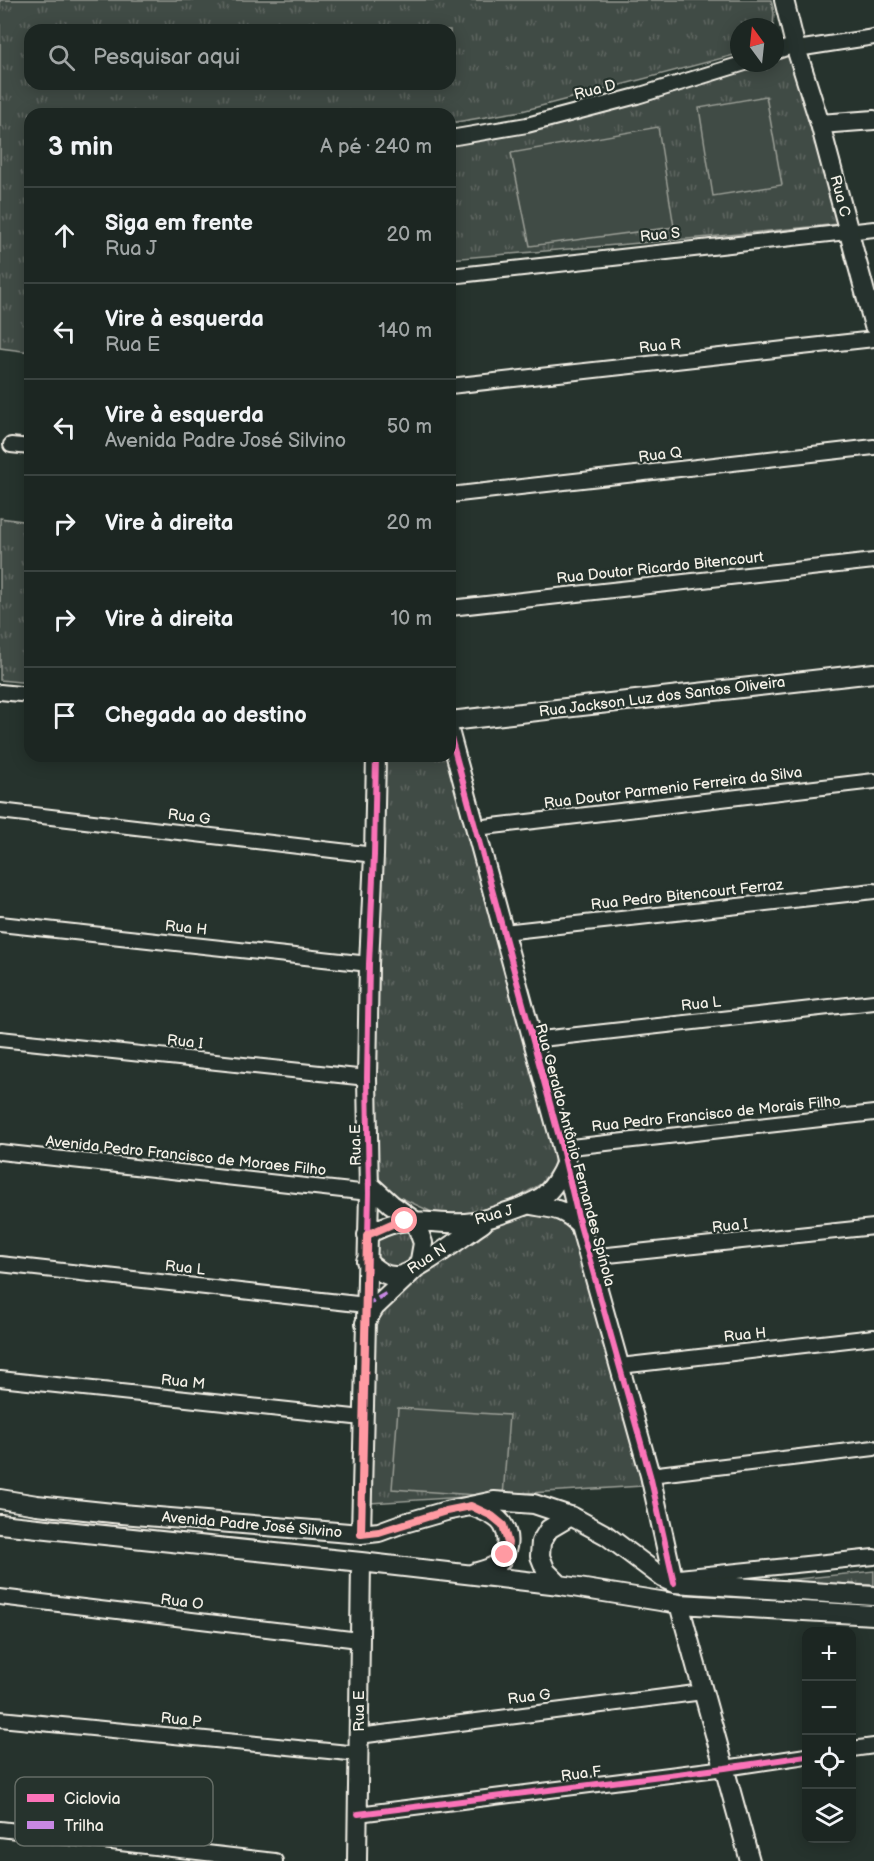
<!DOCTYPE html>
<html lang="pt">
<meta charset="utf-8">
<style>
body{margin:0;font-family:"Balsamiq Sans",sans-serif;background:#252e2a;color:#f1f3f6}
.controls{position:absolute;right:18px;bottom:18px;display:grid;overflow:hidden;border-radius:12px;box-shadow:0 3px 15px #0003}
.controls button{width:54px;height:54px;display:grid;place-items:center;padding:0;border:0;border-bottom:2px solid #3a4340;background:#1c2622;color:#f1f3f6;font:30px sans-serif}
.compass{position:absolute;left:730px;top:18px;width:54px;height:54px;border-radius:50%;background:#1c2622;box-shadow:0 3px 15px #0003;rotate:345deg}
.stop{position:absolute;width:18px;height:18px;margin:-14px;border:4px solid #ff9aa2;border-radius:50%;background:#fff}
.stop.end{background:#ff9aa2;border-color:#fff;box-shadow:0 2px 6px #0008}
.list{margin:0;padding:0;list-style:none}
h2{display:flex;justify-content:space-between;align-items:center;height:78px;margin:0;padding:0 24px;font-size:26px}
h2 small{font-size:20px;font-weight:400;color:#a0a5a5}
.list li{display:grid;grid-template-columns:39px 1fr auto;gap:18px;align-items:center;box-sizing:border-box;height:96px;padding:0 24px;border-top:2px solid #3a4340}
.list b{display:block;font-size:22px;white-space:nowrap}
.list p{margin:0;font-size:20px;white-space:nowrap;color:#a0a5a5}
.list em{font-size:20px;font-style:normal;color:#a0a5a5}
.icon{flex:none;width:33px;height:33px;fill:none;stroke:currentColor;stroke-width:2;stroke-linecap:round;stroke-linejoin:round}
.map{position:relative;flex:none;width:874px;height:1861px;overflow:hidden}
.search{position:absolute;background:#1c2622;box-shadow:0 3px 15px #0003;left:24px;top:24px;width:432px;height:66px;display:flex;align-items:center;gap:15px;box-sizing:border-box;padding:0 21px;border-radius:18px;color:#a0a5a5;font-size:22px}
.panel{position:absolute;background:#1c2622;box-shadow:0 3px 15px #0003;left:24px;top:108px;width:432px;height:654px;border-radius:18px}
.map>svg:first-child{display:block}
</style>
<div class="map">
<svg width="874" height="1861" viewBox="0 0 874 1861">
<defs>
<pattern id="grass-tufts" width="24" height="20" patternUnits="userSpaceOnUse" patternTransform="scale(1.5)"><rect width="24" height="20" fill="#414b45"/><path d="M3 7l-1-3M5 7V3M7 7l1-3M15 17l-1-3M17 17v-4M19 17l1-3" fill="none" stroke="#5d6560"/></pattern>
</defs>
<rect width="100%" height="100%" fill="#26332d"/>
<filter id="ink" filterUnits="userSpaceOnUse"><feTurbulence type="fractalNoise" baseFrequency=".0167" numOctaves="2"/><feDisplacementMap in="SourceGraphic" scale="12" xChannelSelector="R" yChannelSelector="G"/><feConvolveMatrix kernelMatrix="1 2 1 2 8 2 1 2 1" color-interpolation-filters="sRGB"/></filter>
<g filter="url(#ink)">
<path fill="url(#grass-tufts)" stroke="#9a9e96" stroke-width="1.5" fill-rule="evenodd" d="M0,0H771L774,13L773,27H739L738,54L522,111L450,123V114H30V352L0,348ZM30,30H450V84H30Z
M784,55L793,59L839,224L699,238L450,259V146L579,118L754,63H775V57Z
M0,518L30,522V683L0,680Z
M448,756L557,1149L553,1167L541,1184L509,1203L469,1213H434L399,1197L380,1180L374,1167L384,757Z
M532,1211L554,1213L571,1229L585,1261L630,1430L642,1486L370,1503L372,1329L378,1314L398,1293L470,1238Z
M407,1228L417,1240L411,1262C407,1264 402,1267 398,1268C378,1272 372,1249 378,1234Z
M874,1571V1585L778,1581Z"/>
<path fill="#414b45" stroke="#9a9e96" stroke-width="1.5" d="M766,96L782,185L713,196L699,108Z
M658,127L674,227L530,246L511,153Z
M398,1408L509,1415L503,1497L392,1489Z"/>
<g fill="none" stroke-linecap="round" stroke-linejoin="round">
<g stroke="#f4f1e8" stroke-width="18">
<path id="street" d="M797,49L874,37
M775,52L795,45
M450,138L527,125L637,96L745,63
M450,276L874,229
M450,386L874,339
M11,445L30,447
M450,495L874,447
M450,608L874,561
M0,692L30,695
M0,811L374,855
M476,828L874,781
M0,924L369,964
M504,932L874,891
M0,1039L367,1078
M532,1040L874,1002
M562,1148L874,1113
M0,1152L369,1193
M589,1257L874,1227
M0,1264L366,1305
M620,1366L874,1337
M0,1379L363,1418
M650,1475L874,1448
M679,1577L874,1557
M0,1597L359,1640
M0,1719L359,1754
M359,1736L703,1692
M852,1749L874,1746
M358,1814L725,1768L806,1756
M0,1829L275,1861"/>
</g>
<g stroke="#f4f1e8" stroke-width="22">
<path id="secondary" d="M784,0L795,45L820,124L874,326
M820,124L874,120
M450,721L874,673
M450,734L562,1148L580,1225L650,1475L674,1583
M531,1205C554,1209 563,1208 580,1225
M367,1235C376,1230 386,1225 396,1223C419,1218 442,1225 465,1223C482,1222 495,1216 510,1211C542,1200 552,1195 566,1162
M366,1261C375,1268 383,1276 395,1276C411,1277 466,1234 483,1223
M365,1323L375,1307L415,1269L420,1260L423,1243L415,1221L391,1204L369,1184
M0,1499L37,1505L122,1514L361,1534L379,1532L401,1524L446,1511L494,1501L534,1504L573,1517L606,1535L663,1578L674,1583L874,1596
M471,1506C481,1510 497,1515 503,1525C511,1538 508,1556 497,1564C491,1569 481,1571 474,1573
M0,1524L361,1562L560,1585L679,1604L874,1615
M361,1534L369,1193L367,1078L369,964L374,855L376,756
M560,1585L546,1571L540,1556L541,1542L549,1529L571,1516
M679,1604L750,1861
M357,1861L361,1562"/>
</g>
<use href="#street" stroke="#26332d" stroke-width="14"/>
<use href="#secondary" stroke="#26332d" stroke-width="18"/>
<path stroke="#c787e3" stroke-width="4.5" stroke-dasharray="9 4.5" stroke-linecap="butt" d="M366,1305L388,1293"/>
<g stroke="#26332d" stroke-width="10">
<path id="cycleway" d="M450,734L562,1148L580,1225L650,1475L674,1583
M361,1534L369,1193L367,1078L369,964L374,855L376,756
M358,1814L725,1768L806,1756"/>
</g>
<use href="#cycleway" stroke="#fb73b8" stroke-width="6"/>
</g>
</g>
<g fill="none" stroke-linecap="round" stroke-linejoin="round" filter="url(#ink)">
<path stroke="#ff9aa2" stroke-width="8" d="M405,1221L394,1223L367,1235L361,1534L379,1532L446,1511L471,1506L492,1516L503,1525L508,1543L505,1555"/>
</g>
<g text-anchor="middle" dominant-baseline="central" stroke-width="4.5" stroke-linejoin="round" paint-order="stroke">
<g font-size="15" fill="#f4f1e8" stroke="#26332d">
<text transform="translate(595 90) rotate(-14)">Rua D</text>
<text transform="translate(840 196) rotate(75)">Rua C</text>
<text transform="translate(660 235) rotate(-6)">Rua S</text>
<text transform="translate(660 346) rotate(-6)">Rua R</text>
<text transform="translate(660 455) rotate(-7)">Rua Q</text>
<text transform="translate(660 568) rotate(-6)">Rua Doutor Ricardo Bitencourt</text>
<text transform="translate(662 697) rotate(-7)">Rua Jackson Luz dos Santos Oliveira</text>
<text transform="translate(673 788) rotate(-7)">Rua Doutor Parmenio Ferreira da Silva</text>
<text transform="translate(189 817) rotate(7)">Rua G</text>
<text transform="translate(687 895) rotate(-6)">Rua Pedro Bitencourt Ferraz</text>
<text transform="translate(186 928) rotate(6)">Rua H</text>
<text transform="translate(701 1004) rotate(-6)">Rua L</text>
<text transform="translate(185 1042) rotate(6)">Rua I</text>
<text transform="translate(716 1114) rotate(-6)">Rua Pedro Francisco de Morais Filho</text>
<text transform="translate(356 1145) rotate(-91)">Rua E</text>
<text transform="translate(575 1155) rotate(75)">Rua Geraldo Antônio Fernandes Spínola</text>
<text transform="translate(186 1156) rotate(6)">Avenida Pedro Francisco de Moraes Filho</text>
<text transform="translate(494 1215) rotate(-16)">Rua J</text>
<text transform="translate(730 1226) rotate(-6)">Rua I</text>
<text transform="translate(427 1259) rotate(-33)">Rua N</text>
<text transform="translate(185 1268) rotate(6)">Rua L</text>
<text transform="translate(745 1335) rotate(-6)">Rua H</text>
<text transform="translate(183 1382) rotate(6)">Rua M</text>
<text transform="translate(252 1525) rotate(5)">Avenida Padre José Silvino</text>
<text transform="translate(182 1602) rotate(7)">Rua O</text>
<text transform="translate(529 1697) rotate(-7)">Rua G</text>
<text transform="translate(359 1711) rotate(-90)">Rua E</text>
<text transform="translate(181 1720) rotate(6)">Rua P</text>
<text transform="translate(581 1774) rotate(-7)">Rua F</text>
</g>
</g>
<rect x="15" y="1777" width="198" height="69" rx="9" fill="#26332d" stroke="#646c65" stroke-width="1.5"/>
<rect x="27" y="1794" width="27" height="8" fill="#fb73b8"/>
<rect x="27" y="1821" width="27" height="8" fill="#c787e3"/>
<g font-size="16" fill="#f4f1e8">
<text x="64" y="1804">Ciclovia</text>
<text x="64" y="1831">Trilha</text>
</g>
</svg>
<div class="controls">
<button>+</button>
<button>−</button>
<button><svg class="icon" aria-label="locate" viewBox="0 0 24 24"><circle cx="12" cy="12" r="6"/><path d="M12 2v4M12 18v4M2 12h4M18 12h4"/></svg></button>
<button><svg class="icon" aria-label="layers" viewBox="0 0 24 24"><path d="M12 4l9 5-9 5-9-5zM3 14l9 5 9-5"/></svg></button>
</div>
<svg class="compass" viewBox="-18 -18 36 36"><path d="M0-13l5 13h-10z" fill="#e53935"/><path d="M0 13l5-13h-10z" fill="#a0a5a5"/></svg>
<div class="stop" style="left:405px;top:1221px"></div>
<div class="stop end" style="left:505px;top:1555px"></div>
<div class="search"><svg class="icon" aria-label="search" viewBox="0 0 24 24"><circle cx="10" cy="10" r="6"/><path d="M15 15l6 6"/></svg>Pesquisar aqui</div>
<section class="panel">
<h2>3 min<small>A pé · 240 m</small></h2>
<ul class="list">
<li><svg class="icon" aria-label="ahead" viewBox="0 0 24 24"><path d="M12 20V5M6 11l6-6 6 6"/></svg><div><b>Siga em frente</b><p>Rua J</p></div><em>20 m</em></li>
<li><svg class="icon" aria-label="left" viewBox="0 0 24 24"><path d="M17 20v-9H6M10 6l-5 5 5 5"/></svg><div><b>Vire à esquerda</b><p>Rua E</p></div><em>140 m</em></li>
<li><svg class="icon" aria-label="left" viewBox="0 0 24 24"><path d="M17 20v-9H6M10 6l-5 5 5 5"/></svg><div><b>Vire à esquerda</b><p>Avenida Padre José Silvino</p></div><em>50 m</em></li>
<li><svg class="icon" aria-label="right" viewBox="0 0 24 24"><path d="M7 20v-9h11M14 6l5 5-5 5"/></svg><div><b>Vire à direita</b></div><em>20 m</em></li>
<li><svg class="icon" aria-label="right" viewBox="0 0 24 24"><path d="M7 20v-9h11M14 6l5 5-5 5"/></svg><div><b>Vire à direita</b></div><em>10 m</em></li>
<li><svg class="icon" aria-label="arrive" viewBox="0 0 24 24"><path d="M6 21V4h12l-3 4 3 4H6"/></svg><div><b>Chegada ao destino</b></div></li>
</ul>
</section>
</div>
